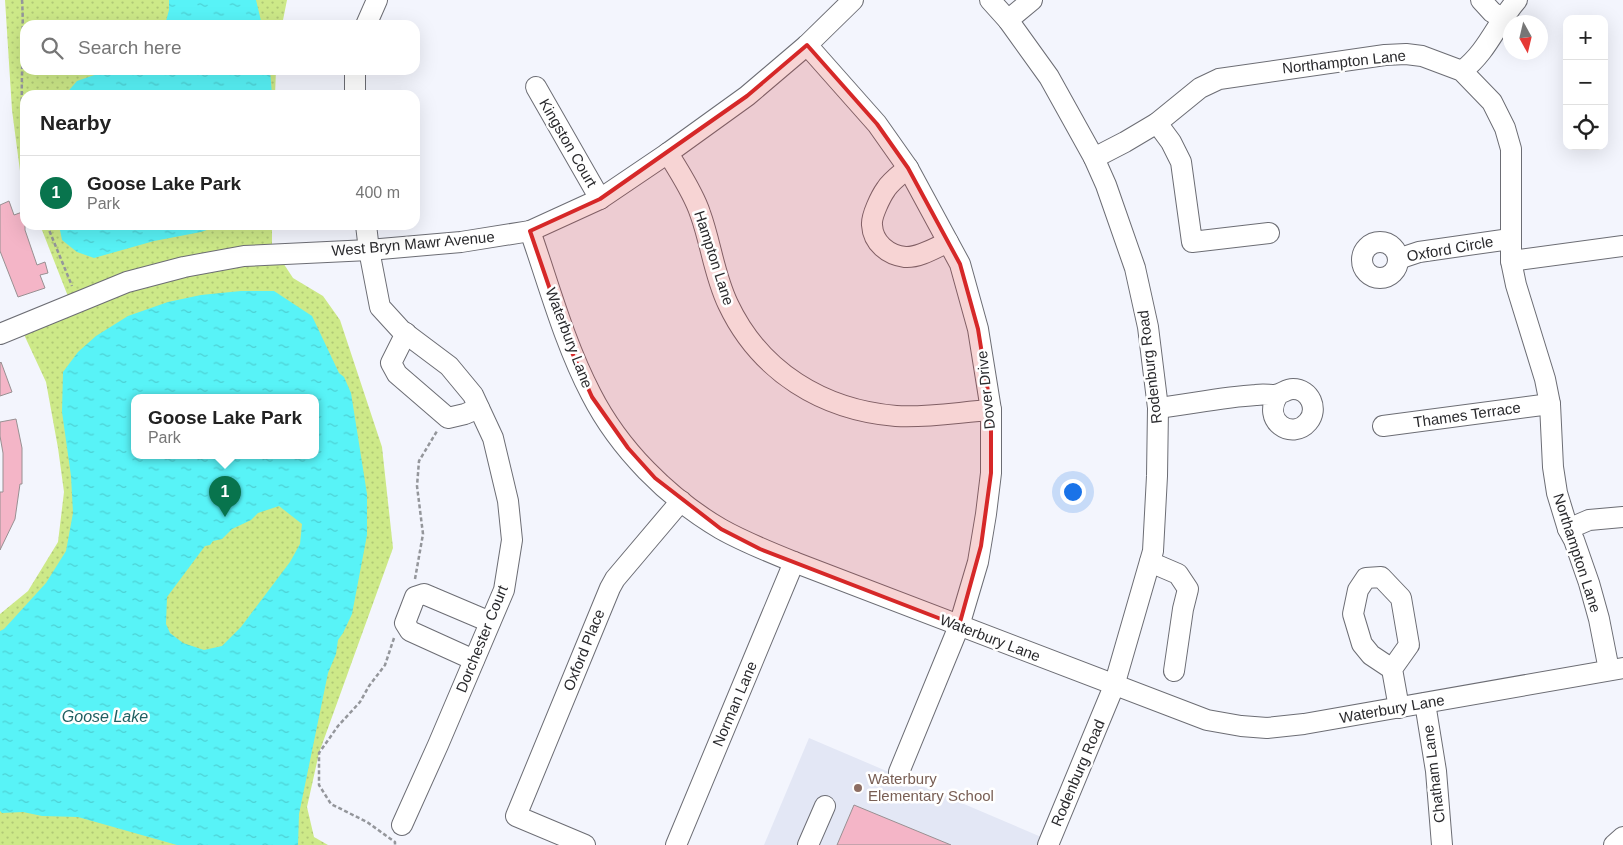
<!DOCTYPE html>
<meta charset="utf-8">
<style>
body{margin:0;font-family:Helvetica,sans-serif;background:#f2f2f2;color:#222}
.controls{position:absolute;right:15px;top:15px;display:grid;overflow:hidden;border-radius:10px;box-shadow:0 5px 20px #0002}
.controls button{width:45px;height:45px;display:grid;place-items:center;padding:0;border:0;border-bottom:1px solid #e0e0e0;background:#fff;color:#222;font:25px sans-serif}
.compass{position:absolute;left:1503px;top:15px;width:45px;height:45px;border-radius:50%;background:#fff;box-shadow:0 5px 20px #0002;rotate:172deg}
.you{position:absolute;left:1072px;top:491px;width:18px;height:18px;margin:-12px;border:4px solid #fff;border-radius:50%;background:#1a73e8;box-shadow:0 0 0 8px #1a73e833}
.badge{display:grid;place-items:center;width:32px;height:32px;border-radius:50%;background:#08744d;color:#fff;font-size:16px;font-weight:700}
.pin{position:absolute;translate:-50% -41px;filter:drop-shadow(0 1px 2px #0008)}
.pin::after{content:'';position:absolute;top:26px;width:18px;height:15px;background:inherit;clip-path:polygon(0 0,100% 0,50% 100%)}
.popup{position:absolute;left:131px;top:394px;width:188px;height:65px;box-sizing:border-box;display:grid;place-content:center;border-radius:10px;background:#fff;filter:drop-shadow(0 1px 4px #0005);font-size:16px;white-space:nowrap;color:#767676}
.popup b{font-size:19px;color:#222}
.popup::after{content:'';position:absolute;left:50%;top:100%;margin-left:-10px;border:10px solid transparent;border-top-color:#fff}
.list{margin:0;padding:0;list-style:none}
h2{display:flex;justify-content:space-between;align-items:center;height:65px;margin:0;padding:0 20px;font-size:21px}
h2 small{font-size:16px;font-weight:400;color:#767676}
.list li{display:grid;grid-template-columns:32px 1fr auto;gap:15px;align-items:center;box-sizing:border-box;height:75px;padding:0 20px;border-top:1px solid #e0e0e0}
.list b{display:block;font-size:19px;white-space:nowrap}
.list p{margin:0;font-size:16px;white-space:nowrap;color:#767676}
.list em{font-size:16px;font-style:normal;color:#767676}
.icon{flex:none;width:28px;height:28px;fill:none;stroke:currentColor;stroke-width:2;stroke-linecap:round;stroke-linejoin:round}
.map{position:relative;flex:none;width:1623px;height:845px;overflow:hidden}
.search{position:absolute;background:#fff;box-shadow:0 5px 20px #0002;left:20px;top:20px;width:400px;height:55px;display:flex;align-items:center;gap:12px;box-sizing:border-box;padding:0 18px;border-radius:15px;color:#767676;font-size:19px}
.panel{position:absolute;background:#fff;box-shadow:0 5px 20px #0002;left:20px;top:90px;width:400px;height:140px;border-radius:15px}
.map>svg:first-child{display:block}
.built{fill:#e3e7f5}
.grass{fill:url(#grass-dots);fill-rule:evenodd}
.water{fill:url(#water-ripples);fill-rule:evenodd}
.building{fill:#f4b5c7;stroke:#989092}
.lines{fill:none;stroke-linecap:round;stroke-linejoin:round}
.minor-casing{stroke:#6c6d74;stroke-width:22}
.path{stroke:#94969b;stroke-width:2.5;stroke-dasharray:4 2.5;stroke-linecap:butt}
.minor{stroke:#fff;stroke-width:20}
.marked{fill:#d62828;fill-opacity:0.2;stroke:#d62828;stroke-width:4;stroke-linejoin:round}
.education-dot{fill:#8d6e63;stroke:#fff;stroke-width:2}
.labels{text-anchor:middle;stroke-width:5;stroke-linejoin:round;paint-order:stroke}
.street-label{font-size:15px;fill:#2a2a2d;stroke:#fff}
.education-label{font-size:15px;fill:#785e54;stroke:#fff;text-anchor:start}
.water-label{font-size:16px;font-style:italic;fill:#1f5f61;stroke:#fff}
</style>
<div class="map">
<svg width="1623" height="845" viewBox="0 0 1623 845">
<defs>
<pattern id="grass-dots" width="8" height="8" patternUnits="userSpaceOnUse" patternTransform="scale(1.25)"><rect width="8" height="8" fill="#cde988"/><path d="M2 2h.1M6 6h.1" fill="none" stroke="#b0c876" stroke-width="1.8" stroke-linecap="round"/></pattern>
<pattern id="water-ripples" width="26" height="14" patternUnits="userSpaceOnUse" patternTransform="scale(1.25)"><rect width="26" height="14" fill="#58f3f7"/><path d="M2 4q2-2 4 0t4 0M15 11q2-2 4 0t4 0" fill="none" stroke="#4dd0d4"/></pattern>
</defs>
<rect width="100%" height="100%" fill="#f3f5fd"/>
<!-- built -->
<polygon class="built" points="809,738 1046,839 1043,845 764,845"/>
<!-- grass -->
<g class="grass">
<polygon points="5,0 287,0 282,25 25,25 25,70 276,70 275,95 25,95 25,184 20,171 12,110"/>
<path d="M40 225H272V246L293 278 323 296 340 320 382 447 393 548 319 753 307 807 314 837 328 845H0V614L28 591 58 542 64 492 58 448 46 382 20 326 71 304ZM135 398H315V456H135Z"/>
</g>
<!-- water -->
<g class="water">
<polygon points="169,0 256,0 262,25 165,25 169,10"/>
<polygon points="109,70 270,70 272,95 65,95 77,81"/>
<polygon points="59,225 221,225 201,232 154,241 94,258 77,252 62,240"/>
<path d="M241 291H274L312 316 339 373 344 377 351 393 367 494V535L352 614 343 633 338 640 336 654 328 673 299 814 298 845H177L78 817 42 816 23 812 2 813 0 811V631L4 629 46 583 66 551 73 513 71 476 62 412 63 372 78 352 96 336 128 316 168 302 201 295ZM315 398V456H135V398ZM279 506 302 524 300 544 290 562 241 627 222 646 204 650 183 643 170 633 166 624 167 597 205 546 210 545 213 541 222 539 232 529 251 520 258 513Z"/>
</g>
<!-- building -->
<g class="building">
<polygon points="9,201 14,215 25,211 25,230 37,265 45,262 48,273 40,275 45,288 18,297 0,251 0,205"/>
<polygon points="1,362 12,392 0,396 0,363"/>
<polygon points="16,419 22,448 22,484 20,484 15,519 0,550 0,492 3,492 3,453 0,436 0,422"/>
<polygon points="854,805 951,845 837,845"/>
</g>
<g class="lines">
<!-- minor casing -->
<g class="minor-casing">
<g id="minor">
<polyline points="990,0 1008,20 1049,77 1094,158 1106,185 1135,268 1148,327 1158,408 1157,476 1153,551 1114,686 1048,845"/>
<polyline points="1481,0 1492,12 1503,19"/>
<polyline points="1008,20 1032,0"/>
<polyline points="366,25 377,0"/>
<polyline points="807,45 877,124 908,168 960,264 978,329 991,410 991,473 986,514 978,562 959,626 899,772"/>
<path d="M1462 71C1488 51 1496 24 1517 0"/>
<polyline points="536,87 600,199"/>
<polyline points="355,95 355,70"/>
<polyline points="1157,123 1171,142 1181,162 1192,242 1269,233"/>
<path d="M668 153C679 172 693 192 700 213 711 243 714 275 728 304 760 372 823 410 896 416 927 418 960 412 991 410"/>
<polyline points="1094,158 1125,142 1157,123 1200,88 1219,79 1385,55 1406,54 1422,56 1462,71 1492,102 1505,128 1511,149 1511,261 1516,285 1545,379 1550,404 1553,467 1557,493 1568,529 1574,540 1589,583 1599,619 1609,670"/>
<path d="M908 168C901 174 891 181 886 189 881 196 871 216 872 225 873 243 888 255 905 257 919 258 935 248 948 242"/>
<polyline points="366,225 369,250 380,307 401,330 449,366 473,395 493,438 508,501 512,540 504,590 438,745 402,825"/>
<path d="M530 231C549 285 564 342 591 394 619 449 668 498 721 529 744 542 769 552 794 562L1207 720 1241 726 1267 728 1304 724 1623 668"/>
<circle cx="1380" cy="260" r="18"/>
<polyline points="1398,259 1419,252 1510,239"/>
<polyline points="1511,261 1623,246"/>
<polyline points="406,333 391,363 397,374 448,418 465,414 479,408"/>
<polyline points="0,334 127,282 184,267 244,256 369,250 461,242 530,231 600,199 668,153 747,96 807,45 853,0"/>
<path d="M1158 408C1191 404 1223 397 1256 395 1263 394 1269 395 1275 395 1282 394 1286 389 1293 389 1310 389 1319 409 1308 422 1292 441 1261 421 1278 395"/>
<polyline points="1383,426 1550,404"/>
<polyline points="1568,529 1589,520 1623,517"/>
<polyline points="1150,562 1178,574 1188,589 1183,609 1174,671"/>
<polyline points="474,660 410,631 405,623 415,597 424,594 490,622"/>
<polyline points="1392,669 1371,655 1362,644 1353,614 1358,590 1366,578 1381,577 1401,598 1409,645 1392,669 1399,708"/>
<polyline points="1425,703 1436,771 1442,845"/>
<polyline points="585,845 516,816 610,588 615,579 681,501"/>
<polyline points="676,845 794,562"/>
<polyline points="808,845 825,806"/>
<polyline points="1614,845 1623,837"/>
</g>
</g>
<!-- path -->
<g class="path">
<path d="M22 0C25 48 18 100 25 146"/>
<polyline points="47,225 72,286"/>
<polyline points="415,579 423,534 417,486 419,461 437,431"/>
<polyline points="394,638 385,665 369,686 360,702 338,726 319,753 319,785 331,804 367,822 395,842 395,845"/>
</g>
<!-- minor -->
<use href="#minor" class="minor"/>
</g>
<!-- marked area -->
<path class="marked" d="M807 45 877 124 908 168 960 264 978 329 991 410V473L981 546 959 626 760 549 721 529 655 478 628 448 592 397 570 348 530 231 600 199 747 96Z"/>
<!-- markers -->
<circle class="education-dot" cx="858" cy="788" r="5"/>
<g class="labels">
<!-- street labels -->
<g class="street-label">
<text transform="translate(1344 62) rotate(-6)" y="5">Northampton Lane</text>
<text transform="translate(568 143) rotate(60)" y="5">Kingston Court</text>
<text transform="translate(413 244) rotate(-5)" y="5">West Bryn Mawr Avenue</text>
<text transform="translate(1450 249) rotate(-10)" y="5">Oxford Circle</text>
<text transform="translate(714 258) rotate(72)" y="5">Hampton Lane</text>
<text transform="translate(569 338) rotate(69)" y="5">Waterbury Lane</text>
<text transform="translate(1150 367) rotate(-97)" y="5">Rodenburg Road</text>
<text transform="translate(986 390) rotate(-96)" y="5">Dover Drive</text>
<text transform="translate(1467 415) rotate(-8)" y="5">Thames Terrace</text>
<text transform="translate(1577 553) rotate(72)" y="5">Northampton Lane</text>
<text transform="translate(990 638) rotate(21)" y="5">Waterbury Lane</text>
<text transform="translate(482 639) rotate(-68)" y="5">Dorchester Court</text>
<text transform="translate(584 650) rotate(-68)" y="5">Oxford Place</text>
<text transform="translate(735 704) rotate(-67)" y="5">Norman Lane</text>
<text transform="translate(1392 709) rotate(-10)" y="5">Waterbury Lane</text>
<text transform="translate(1078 773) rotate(-67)" y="5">Rodenburg Road</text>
<text transform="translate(1434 774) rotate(-97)" y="5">Chatham Lane</text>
</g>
<!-- education labels -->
<g class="education-label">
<text x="868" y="784">Waterbury<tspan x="868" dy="17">Elementary School</tspan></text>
</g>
<!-- water labels -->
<g class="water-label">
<text x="105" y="722">Goose Lake</text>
</g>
</g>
</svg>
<div class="controls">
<button>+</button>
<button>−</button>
<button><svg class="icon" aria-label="locate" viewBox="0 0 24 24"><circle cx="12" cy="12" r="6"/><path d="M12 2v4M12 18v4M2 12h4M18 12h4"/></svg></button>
</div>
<svg class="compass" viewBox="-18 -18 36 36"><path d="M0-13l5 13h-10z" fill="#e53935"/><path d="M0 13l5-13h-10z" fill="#767676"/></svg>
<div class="you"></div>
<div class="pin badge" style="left:225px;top:517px">1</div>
<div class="popup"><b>Goose Lake Park</b>Park</div>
<div class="search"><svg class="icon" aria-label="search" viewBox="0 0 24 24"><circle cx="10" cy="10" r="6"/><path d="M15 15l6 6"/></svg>Search here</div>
<section class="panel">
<h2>Nearby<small></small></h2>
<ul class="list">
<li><span class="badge">1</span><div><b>Goose Lake Park</b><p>Park</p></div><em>400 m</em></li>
</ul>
</section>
</div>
